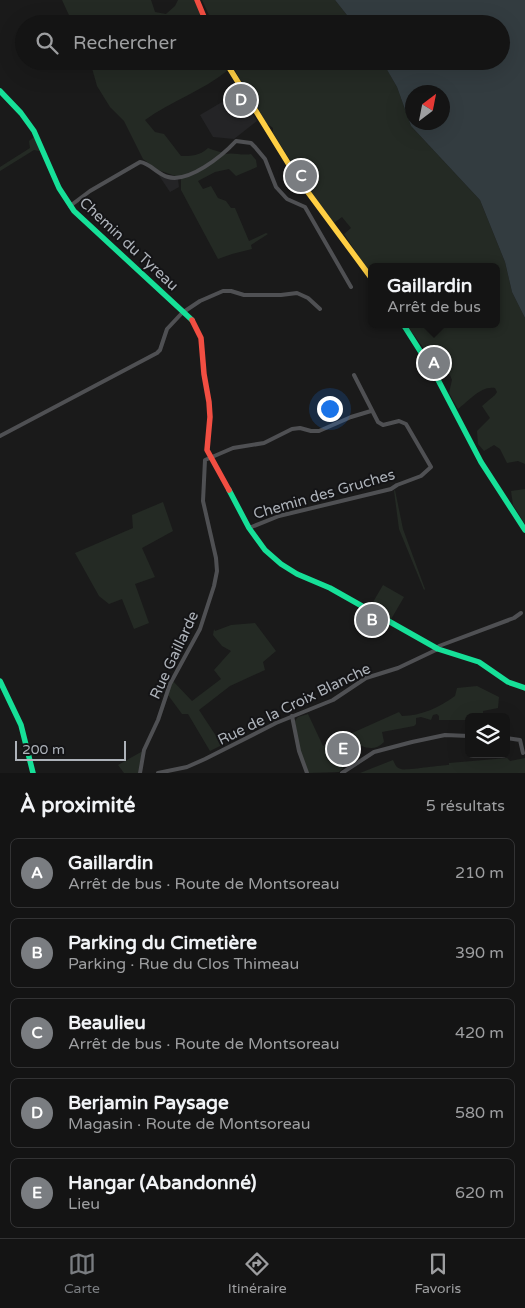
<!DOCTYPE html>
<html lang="fr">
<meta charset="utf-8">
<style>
body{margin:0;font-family:"Varela Round",sans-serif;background:#1d1d1d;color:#f1f3f6}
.controls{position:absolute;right:15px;bottom:15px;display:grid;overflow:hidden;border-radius:8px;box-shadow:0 5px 20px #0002}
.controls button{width:45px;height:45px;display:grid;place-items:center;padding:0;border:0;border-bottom:1px solid #333334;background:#141414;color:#f1f3f6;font:25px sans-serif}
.compass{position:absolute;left:405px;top:85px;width:45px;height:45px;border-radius:50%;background:#141414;box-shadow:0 5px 20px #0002;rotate:32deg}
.scale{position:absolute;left:15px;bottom:12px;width:111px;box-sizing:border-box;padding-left:5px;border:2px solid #adb2b9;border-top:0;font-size:14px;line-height:18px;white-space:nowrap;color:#adb2b9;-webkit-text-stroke:4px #141416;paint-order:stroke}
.you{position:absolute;left:329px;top:408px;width:18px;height:18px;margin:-12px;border:4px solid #fff;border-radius:50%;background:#1a73e8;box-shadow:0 0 0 8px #1a73e833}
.badge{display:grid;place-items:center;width:32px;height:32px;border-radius:50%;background:#7a7d81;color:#fff;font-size:16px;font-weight:700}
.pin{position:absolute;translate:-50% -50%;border:2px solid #fff;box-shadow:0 1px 5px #0006}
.popup{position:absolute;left:368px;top:263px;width:132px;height:65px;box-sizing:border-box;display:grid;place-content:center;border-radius:8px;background:#141414;filter:drop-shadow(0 1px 4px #0005);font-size:16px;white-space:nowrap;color:#9d9ea0}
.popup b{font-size:19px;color:#f1f3f6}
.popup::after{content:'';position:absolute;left:50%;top:100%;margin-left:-10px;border:10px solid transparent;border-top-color:#141414}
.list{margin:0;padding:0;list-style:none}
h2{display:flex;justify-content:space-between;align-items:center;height:65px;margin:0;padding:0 20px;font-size:21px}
h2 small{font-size:16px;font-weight:400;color:#9d9ea0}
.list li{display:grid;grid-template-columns:32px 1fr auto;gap:15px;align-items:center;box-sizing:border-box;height:70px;margin:0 10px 10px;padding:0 10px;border:1px solid #333334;border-radius:8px}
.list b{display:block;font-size:19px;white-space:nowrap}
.list p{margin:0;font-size:16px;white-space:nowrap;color:#9d9ea0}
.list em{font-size:16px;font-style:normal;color:#9d9ea0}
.icon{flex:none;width:28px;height:28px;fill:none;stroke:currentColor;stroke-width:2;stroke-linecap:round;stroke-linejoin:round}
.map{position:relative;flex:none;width:525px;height:773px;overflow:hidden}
.search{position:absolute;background:#141414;box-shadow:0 5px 20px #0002;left:15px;right:15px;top:15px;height:55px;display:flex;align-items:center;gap:12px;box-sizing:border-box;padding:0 18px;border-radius:28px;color:#9d9ea0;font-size:19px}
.sheet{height:465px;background:#141414}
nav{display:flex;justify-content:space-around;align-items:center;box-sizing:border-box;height:70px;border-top:1px solid #333334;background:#141414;font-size:14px;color:#9d9ea0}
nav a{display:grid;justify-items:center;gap:2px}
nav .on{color:#7a7d81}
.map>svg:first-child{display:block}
.built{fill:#242426}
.green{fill:#242a24}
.water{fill:#333c40;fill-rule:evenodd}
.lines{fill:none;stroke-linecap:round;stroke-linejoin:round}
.street{stroke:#4f5053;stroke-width:4}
.fast{stroke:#16e098;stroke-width:5.5}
.slow{stroke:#ffcf43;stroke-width:5.5}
.jam{stroke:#f24e42;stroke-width:5.5}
.labels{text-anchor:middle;stroke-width:4;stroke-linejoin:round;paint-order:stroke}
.street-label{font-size:15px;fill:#adb2b9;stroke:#141416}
</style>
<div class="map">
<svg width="525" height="773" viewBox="0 0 525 773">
<rect width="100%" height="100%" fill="#1a1a1a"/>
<!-- built -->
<g class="built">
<polygon points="239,92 257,121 234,139 213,137 200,115"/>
<polygon points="158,174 169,179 178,179 179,187 170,192"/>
</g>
<!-- green -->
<g class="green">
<polygon points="62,0 151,0 155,12 166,14 175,6 178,0 194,0 205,24 73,24"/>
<polygon points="202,0 335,0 354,24 213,24"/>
<path d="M90 61H222L227 71C202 91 171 101 145 120L155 132 164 134 181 156C192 156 199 156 208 148 214 151 220 151 225 154 234 152 242 156 251 154L256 160 257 167 236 176 229 169 215 172 198 181 203 189 211 186 218 198 226 201 231 208H235L249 241 266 233 268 234 251 245 252 249 232 254 218 259 181 190V178L158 170 143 159 124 121 110 107 97 86Z"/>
<path d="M231 61 383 62 397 87 411 126 480 200 505 262 512 292 525 318V464L518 461 507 463 500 449 494 445 484 451 478 444 477 431 490 418 482 406 495 395 497 392 495 388C482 385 468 401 458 409L449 393 452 380 450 375 433 361 406 324H496V267H372L371 275 344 234 351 228 342 217 334 223 301 178 273 133V128L266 123 254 101 257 98 247 83 242 85Z"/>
<polygon points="34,137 40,149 39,151 34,150 0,171 0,167 30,148 29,141"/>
<polygon points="525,489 525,524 513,505 511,491"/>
<polygon points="395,490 403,529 425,589 424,590 399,529 394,491"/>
<polygon points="163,502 173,531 142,548 155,577 135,584 149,623 134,629 122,599 109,604 99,596 75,553 133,528 132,515"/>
<polygon points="383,585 404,597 390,621 369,609"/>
<polygon points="255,623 276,651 263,662 265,670 230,686 199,710 222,745 210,751 188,714 182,714 168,695 172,680 192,701 221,679 214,670 231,651 222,646 213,635 214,629 215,631 231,625"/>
<path d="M477 686 499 697 498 708 483 711V717H469V720H439V716L437 714 433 715 431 720 421 717 416 718V724L414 726 382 732 384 742C372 755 359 744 346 739L336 745 343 762V768L339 772 309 773C299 760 298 737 295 721L298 717 308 714 323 746 399 712 402 716C421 716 440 707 455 696L457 688Z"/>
<polygon points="141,752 142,752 138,773 124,773 118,765"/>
<path d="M507 758 510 761 525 758V773H360L393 760C395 764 396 768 401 769 404 771 440 765 449 765V763Z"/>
</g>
<!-- water -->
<path class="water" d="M335 0H525V318L512 292 505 262 480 200 411 126 397 87 382 61H501V24H354ZM412 92H442V122H412Z"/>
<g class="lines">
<!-- street -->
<g class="street">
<path d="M70 206 90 191 140 162C150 163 157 174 168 177 189 183 222 156 236 141L251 143 255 147 265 159 276 187 287 199 305 207 351 287"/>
<polyline points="0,436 157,353 160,350 167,329 182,313 200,301 223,291 231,291 244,295 281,295 297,293 308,298 320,309"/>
<polyline points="249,528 279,516 391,489 397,485 421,476 431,467 406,424 399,421 383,425 378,422 354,375"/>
<polyline points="292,716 299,751 307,773"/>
<polyline points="506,738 520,740 523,753"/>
<polyline points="140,773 144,750 158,720 170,684 200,629 214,586 217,571 216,558 203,501 205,460 233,448 264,443 292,429 300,428 311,431 319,431 351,417 371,411"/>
<polyline points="158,773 187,767 205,759 276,723 333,700 366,678 398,668 438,649 439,646 514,618 521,613"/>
<polyline points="342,773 374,752 412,742 445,735 469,736"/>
</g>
<!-- fast -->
<g class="fast">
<polyline points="0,91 21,113 34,131 59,188 74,211 192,320"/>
<polyline points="403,324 436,376 481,462 525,530"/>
<polyline points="229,490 249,528 265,550 281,564 297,574 330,588 438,649 479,662 508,682 525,688"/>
<polyline points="0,681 21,725 33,773"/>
</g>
<!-- slow -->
<polyline class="slow" points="225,61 296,176 372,279"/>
<!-- jam -->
<g class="jam">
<polyline points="197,0 207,24"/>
<polyline points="192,320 201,338 204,374 209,402 210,417 207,450 229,490"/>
</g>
</g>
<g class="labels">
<!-- street labels -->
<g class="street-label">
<text transform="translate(129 244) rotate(43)" y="5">Chemin du Tyreau</text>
<text transform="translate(324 494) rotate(-16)" y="5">Chemin des Gruches</text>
<text transform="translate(174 655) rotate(-65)" y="5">Rue Gaillarde</text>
<text transform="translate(294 704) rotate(-26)" y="5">Rue de la Croix Blanche</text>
</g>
</g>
</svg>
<div class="controls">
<button><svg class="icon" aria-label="layers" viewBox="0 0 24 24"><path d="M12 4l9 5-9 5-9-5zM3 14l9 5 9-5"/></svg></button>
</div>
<svg class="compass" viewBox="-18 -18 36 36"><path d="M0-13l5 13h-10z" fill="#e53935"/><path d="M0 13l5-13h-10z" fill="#9d9ea0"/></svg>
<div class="scale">200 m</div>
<div class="you"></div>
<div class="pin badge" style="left:434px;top:363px">A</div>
<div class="popup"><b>Gaillardin</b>Arrêt de bus</div>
<div class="pin badge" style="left:372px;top:620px">B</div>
<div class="pin badge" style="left:301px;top:176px">C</div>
<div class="pin badge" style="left:241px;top:100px">D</div>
<div class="pin badge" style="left:343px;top:749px">E</div>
<div class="search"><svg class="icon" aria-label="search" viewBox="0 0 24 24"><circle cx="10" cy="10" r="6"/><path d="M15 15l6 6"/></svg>Rechercher</div>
</div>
<section class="sheet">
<h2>À proximité<small>5 résultats</small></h2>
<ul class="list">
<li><span class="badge">A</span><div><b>Gaillardin</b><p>Arrêt de bus · Route de Montsoreau</p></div><em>210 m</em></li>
<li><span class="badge">B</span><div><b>Parking du Cimetière</b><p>Parking · Rue du Clos Thimeau</p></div><em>390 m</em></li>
<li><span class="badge">C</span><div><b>Beaulieu</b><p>Arrêt de bus · Route de Montsoreau</p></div><em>420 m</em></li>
<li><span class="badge">D</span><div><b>Berjamin Paysage</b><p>Magasin · Route de Montsoreau</p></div><em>580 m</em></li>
<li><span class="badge">E</span><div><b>Hangar (Abandonné)</b><p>Lieu</p></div><em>620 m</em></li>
</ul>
</section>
<nav>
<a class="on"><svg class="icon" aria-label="map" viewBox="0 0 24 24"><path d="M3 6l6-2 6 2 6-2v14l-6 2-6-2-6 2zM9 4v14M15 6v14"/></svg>Carte</a>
<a><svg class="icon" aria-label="directions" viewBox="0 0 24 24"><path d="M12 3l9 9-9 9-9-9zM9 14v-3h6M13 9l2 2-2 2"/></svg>Itinéraire</a>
<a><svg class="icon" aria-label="saved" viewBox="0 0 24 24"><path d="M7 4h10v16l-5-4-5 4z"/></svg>Favoris</a>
</nav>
